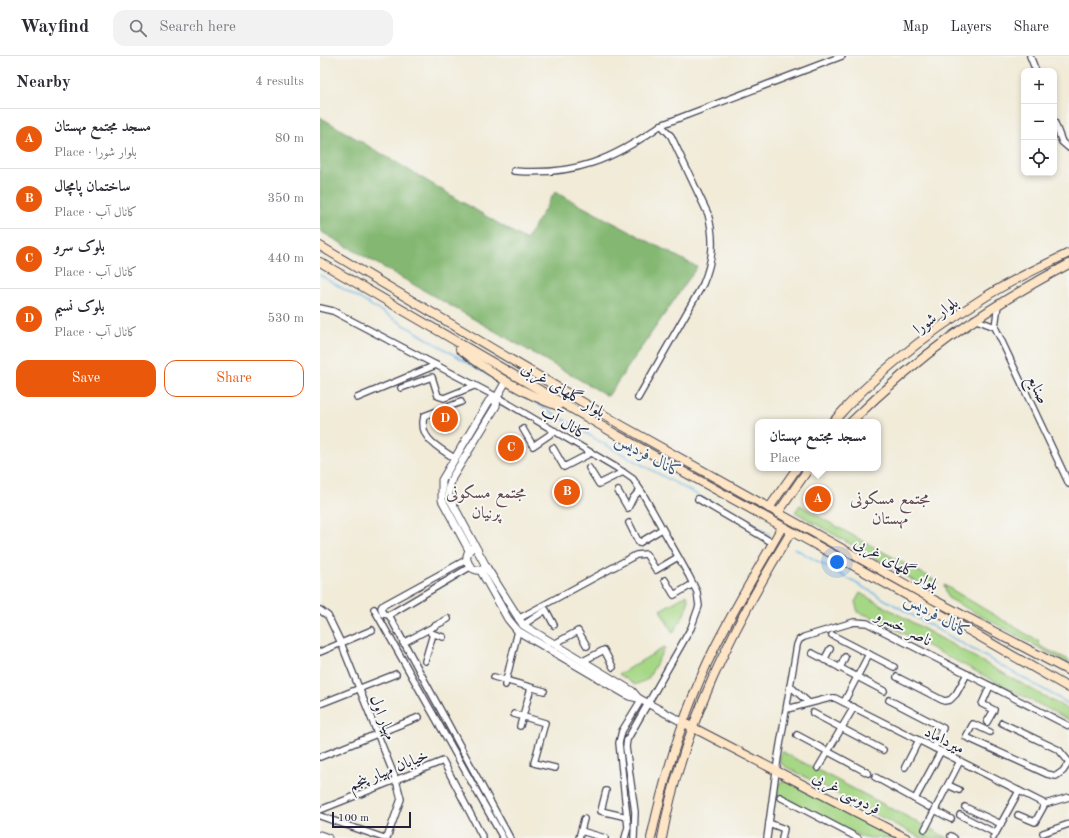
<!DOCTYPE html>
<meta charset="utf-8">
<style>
body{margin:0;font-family:"Old Standard TT",Amiri,serif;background:#f2f2f3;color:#2b2b33}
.controls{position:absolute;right:12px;top:12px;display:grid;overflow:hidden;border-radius:8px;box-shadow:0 2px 6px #0003}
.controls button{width:36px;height:36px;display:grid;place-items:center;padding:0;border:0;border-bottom:1px solid #e1e1e2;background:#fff;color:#2b2b33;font:20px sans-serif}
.scale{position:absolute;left:12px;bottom:10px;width:79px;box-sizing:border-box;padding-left:4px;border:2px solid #22223b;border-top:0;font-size:11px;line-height:14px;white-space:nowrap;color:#22223b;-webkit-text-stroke:3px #f6f6f2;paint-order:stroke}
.you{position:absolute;left:517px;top:506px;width:14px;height:14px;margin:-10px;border:3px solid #fff;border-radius:50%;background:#1a73e8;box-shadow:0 0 0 6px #1a73e833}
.badge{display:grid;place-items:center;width:26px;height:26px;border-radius:50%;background:#ea580c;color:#fff;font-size:13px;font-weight:700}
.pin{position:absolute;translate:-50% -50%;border:2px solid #fff;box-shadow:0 1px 4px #0006}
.popup{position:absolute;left:435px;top:363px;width:126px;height:52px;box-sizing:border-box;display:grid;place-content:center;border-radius:8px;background:#fff;filter:drop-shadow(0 1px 3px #0005);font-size:13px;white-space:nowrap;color:#7c7c81}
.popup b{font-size:15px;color:#2b2b33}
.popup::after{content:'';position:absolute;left:50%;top:100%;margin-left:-8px;border:8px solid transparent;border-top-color:#fff}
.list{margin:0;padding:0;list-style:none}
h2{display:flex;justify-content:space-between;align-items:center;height:52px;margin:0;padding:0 16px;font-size:17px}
h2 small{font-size:13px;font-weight:400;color:#7c7c81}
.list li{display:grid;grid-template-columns:26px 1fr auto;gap:12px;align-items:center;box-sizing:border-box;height:60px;padding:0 16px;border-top:1px solid #e1e1e2}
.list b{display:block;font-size:15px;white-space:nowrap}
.list p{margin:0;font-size:13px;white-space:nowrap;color:#7c7c81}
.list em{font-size:13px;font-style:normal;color:#7c7c81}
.actions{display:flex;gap:8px;padding:12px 16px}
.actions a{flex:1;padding:9px 0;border:1px solid #ea580c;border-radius:12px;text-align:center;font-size:14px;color:#ea580c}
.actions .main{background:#ea580c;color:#fff}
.icon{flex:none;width:22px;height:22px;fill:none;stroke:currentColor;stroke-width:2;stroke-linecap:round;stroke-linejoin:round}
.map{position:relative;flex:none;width:749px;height:782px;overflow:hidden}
header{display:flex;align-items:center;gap:24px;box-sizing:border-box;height:56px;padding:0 20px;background:#fff;border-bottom:1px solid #e1e1e2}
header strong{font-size:19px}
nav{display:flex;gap:22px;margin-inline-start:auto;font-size:14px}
.search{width:280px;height:36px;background:#f2f2f3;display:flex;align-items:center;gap:10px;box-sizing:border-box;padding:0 14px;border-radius:12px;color:#7c7c81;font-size:15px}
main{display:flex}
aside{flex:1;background:#fff}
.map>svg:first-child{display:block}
.green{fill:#a6d785;stroke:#647c60}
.forest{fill:#84b872;stroke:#536d56}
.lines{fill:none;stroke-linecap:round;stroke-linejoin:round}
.stream{stroke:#70b8e8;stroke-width:1.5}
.minor-casing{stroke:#414053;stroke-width:8}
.tertiary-casing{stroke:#414053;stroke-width:9}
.secondary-casing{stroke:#414053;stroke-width:10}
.minor{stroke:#fff;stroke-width:5.5}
.tertiary{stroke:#fff;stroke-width:7}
.secondary{stroke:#fde5c5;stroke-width:8}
.labels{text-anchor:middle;stroke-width:4;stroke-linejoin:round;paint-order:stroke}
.street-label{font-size:16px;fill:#22223b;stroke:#f6f6f2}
.water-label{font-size:17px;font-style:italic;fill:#3d5678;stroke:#f6f6f2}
.neighbourhood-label{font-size:17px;fill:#634950;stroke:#f6f6f2}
</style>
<header>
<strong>Wayfind</strong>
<div class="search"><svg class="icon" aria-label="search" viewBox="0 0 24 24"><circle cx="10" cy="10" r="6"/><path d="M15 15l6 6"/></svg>Search here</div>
<nav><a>Map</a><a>Layers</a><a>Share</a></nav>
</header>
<main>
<aside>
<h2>Nearby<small>4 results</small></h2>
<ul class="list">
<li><span class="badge">A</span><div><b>مسجد مجتمع مهستان</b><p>Place · بلوار شورا</p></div><em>80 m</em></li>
<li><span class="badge">B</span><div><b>ساختمان پامچال</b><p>Place · کانال آب</p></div><em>350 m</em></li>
<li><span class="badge">C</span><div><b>بلوک سرو</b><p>Place · کانال آب</p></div><em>440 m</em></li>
<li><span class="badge">D</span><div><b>بلوک نسیم</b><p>Place · کانال آب</p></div><em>530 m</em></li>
</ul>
<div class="actions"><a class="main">Save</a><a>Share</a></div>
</aside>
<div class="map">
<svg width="749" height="782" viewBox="0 0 749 782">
<rect width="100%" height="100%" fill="#f6f6f2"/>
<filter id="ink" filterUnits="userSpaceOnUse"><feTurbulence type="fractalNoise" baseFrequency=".025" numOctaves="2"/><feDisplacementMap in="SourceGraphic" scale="8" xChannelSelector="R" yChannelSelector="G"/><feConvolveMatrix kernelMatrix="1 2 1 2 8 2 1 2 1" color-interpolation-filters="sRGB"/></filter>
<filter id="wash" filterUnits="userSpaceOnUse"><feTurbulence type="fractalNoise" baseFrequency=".012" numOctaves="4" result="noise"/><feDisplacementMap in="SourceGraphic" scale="16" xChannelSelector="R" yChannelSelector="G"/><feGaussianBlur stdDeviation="0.9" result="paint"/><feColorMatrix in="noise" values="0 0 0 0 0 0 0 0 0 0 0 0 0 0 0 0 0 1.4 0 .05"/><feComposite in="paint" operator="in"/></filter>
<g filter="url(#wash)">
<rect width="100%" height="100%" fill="#f1ebd8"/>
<!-- green -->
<g class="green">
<polygon points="480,449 501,462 618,526 603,530 475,456"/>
<polygon points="624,529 718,585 720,590 749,604 749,608 628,542"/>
<polygon points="540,537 749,654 749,664 554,562 538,556 535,546"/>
<path d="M367 539C372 551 358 567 353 577L340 554Z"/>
<polygon points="345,591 328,623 315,629 299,618"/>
<polygon points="461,695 628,782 601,782 466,711 459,706"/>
<polygon points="466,725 574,782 544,782 456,738 458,728"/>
</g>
<!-- forest -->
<polygon class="forest" points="0,61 206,184 235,136 377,211 288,340 0,175"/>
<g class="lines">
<!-- stream -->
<g class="stream">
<polyline points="0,219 170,320"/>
<polyline points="203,339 284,388 449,478"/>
<polyline points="474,492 749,648"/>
</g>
</g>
</g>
<g filter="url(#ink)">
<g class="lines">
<!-- minor casing -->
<g class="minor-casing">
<g id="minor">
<polyline points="710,0 716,15"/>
<polyline points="734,65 742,86 749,92"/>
<path d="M194 115C254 120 293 104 341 69L522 0"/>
<polyline points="678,249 675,271 749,428"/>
<polyline points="0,252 13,255 177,341 297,412 313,423 323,438 369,520 377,536 379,550 371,572 307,684 306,691 315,756 314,782"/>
<polyline points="654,263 675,271"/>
<polyline points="81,332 112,321 118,340 124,342 154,330"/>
<polyline points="37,342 116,309"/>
<path d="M318 342 383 228C393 204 395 184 388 158L351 80 341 69"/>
<polyline points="203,373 213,390 235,375"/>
<polyline points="233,392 244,411 271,397"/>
<path d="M134 402C118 391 98 382 104 360L141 346"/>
<polyline points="269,412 279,428 303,416"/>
<polyline points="298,435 308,452 313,442 320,434"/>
<polyline points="378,443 453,487"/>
<polyline points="309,467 319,487 342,473"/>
<polyline points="150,511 69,559 190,782"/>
<polyline points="345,524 354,539 373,528"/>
<polyline points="54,553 183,782"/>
<polyline points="0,554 8,560 21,587 76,724 81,743 67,782"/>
<polyline points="69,559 63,558 61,552 62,550 146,504"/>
<polyline points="198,563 316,499 326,498 336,514 358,501"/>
<polyline points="203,569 226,554 234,569"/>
<polyline points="111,577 123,581"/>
<polyline points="512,579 574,611"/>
<polyline points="83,587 128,563"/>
<polyline points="234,588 258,575 267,590"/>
<polyline points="0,596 52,574"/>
<polyline points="492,597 564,635"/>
<polyline points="504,604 510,593"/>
<polyline points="105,605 113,578"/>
<polyline points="263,605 284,594 293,611"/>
<polyline points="520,612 525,601"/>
<polyline points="174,621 224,635"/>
<polyline points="577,621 624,645 630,644 636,638 647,618"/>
<polyline points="185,629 198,575"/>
<polyline points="470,630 489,647"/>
<polyline points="569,644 623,672 614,692"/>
<polyline points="524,646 549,598"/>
<polyline points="0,648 76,618"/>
<polyline points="467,653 510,642 515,642 725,748 749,741"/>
<polyline points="493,657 563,694"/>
<polyline points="194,658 225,667 214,707 235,712"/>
<polyline points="667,666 674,654 662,648 670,630"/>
<polyline points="682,667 739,694 749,706"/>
<polyline points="200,670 211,632"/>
<polyline points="670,676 653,668 646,681 727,718 736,720 743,715 749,706"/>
<polyline points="477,679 548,717"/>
<polyline points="0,701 99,661"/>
<polyline points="585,711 599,684"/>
<polyline points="498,712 534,651"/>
<polyline points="555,721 609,751"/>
<polyline points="628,729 639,734"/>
<polyline points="286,735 281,755 307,761"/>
<polyline points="460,741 538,782"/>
<polyline points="595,743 621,695"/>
<polyline points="645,751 681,768"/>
<polyline points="0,754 123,705 163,782"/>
<polyline points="615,754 631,763"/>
<polyline points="640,759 675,777"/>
<polyline points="698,759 715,766 725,748"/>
<polyline points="0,760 64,782"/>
<polyline points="449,767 464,773 462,782"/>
<polyline points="605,773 640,705"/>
<polyline points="261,775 285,782"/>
<polyline points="723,777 749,768"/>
<polyline points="631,780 634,782"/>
<polyline points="259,782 264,763"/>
<polyline points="305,782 308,771 299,687 302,675 321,644"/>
<polyline points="447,782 458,701 477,589 479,584 484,581 534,566 547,567 749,670"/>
<polyline points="673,782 699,735"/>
</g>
</g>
<!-- tertiary casing -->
<g class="tertiary-casing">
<g id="tertiary">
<polyline points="186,325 177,341 176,350 132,422 129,432 129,441 167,512 203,569 312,635 318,642"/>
<path d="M152 492C140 501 151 519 164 513"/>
<polyline points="149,494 122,444 122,424 169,345 177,341"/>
<polyline points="161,515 188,563 198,575 309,640 318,642 364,667"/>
<polyline points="0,779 8,782"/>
</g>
</g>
<!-- secondary casing -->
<g class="secondary-casing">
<g id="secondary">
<polyline points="0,190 301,369 614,544 749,615"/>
<polyline points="0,206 297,379 610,552 749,632"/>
<path d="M140 293C170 317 202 337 238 350"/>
<path d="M513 366C555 317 611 275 665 241 691 224 721 211 749 197"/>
<path d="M531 366C600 298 664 253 749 208"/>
<polyline points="449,452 477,412"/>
<polyline points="458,457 489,412"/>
<polyline points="368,669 586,782"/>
<path d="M331 782C345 718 365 652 394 593 415 551 439 512 462 471"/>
<path d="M342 782C362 672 413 571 471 476"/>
</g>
</g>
<!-- minor -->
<use href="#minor" class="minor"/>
<!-- tertiary -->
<use href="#tertiary" class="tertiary"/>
<!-- secondary -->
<use href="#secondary" class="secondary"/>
</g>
</g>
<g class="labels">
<!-- street labels -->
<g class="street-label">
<text transform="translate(615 259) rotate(-36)" y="6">بلوار شورا</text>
<text transform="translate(244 333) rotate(30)" y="6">بلوار گلهای غربی</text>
<text transform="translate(719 333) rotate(65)" y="6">صنایع</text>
<text transform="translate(245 366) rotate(30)" y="6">کانال آب</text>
<text transform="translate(577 507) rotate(29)" y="6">بلوار گلهای غربی</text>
<text transform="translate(584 571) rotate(27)" y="6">ناصر خسرو</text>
<text transform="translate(64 661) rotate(69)" y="6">مهیار اول</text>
<text transform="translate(625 683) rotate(27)" y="6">میرداماد</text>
<text transform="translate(68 713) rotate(-22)" y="6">خیابان مهیار پنجم</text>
<text transform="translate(527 736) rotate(28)" y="6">فردوسی غربی</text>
</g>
<!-- water labels -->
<g class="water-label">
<text transform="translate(329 399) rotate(29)" y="6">کانال فردیس</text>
<text transform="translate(618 559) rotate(30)" y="6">کانال فردیس</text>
</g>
<!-- neighbourhood labels -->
<g class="neighbourhood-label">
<text x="166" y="442">مجتمع مسکونی<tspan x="166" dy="20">پرنیان</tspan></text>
<text x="570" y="448">مجتمع مسکونی<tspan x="570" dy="20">مهستان</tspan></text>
</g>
</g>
</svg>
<div class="controls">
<button>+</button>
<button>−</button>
<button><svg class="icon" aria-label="locate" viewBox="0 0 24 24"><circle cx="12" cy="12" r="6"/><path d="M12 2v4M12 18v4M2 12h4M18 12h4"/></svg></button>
</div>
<div class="scale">100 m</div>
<div class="you"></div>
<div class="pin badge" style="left:498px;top:443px">A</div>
<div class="popup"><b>مسجد مجتمع مهستان</b>Place</div>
<div class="pin badge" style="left:247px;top:436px">B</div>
<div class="pin badge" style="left:191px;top:392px">C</div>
<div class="pin badge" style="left:125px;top:363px">D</div>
</div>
</main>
